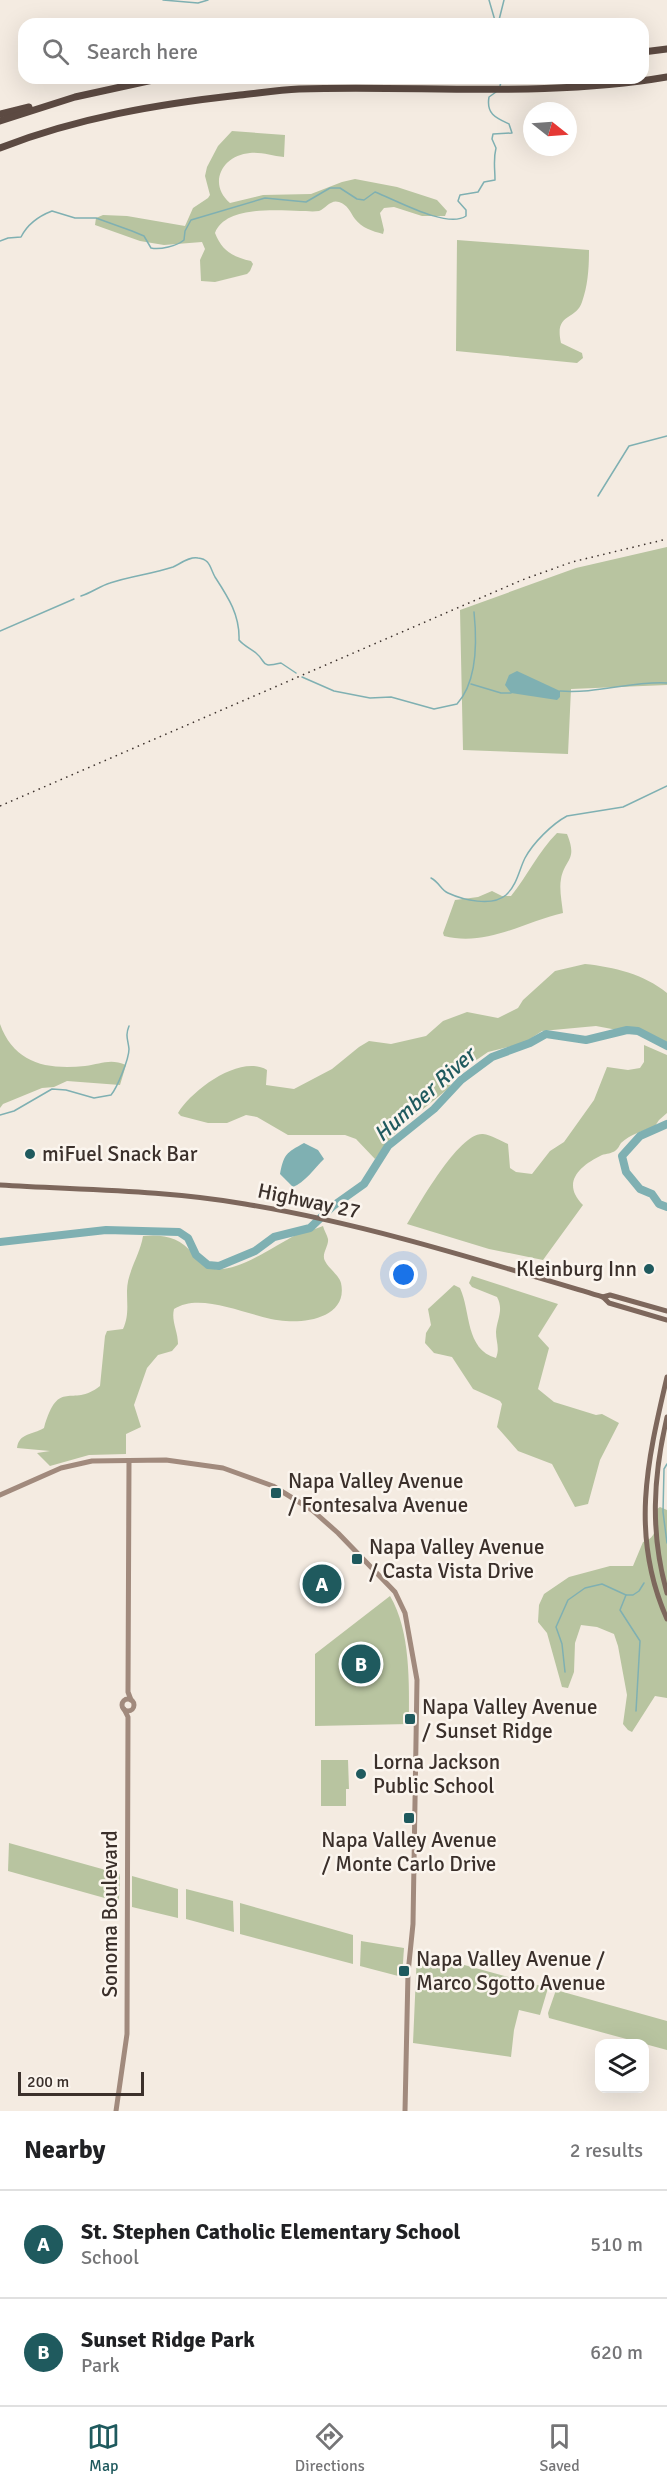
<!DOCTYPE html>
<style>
body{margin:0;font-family:Signika,sans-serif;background:#f6f6f6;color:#202124}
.controls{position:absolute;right:18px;bottom:18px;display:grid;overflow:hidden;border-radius:12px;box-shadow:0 6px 24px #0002}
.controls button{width:54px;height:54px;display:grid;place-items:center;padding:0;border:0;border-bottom:2px solid #e0e0e0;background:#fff;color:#202124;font:30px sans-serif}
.compass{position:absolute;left:523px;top:102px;width:54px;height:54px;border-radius:50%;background:#fff;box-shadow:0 6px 24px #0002;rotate:107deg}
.scale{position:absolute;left:18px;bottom:15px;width:126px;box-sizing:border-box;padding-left:6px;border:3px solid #3b302b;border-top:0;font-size:16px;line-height:21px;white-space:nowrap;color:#3b302b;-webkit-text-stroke:4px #fbf5ee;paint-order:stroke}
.you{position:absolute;left:404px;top:1275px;width:21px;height:21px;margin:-15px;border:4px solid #fff;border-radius:50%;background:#1a73e8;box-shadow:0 0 0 9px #1a73e833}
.badge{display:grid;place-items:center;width:39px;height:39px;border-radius:50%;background:#1f5a5e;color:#fff;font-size:20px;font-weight:700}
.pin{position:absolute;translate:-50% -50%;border:3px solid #fff;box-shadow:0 2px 6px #0006}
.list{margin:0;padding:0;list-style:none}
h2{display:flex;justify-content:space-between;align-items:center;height:78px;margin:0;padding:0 24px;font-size:26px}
h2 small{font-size:20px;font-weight:400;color:#757577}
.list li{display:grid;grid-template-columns:39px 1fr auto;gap:18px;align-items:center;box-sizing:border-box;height:108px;padding:0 24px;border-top:2px solid #e0e0e0}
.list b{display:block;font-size:22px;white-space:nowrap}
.list p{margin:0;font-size:20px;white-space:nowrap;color:#757577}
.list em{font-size:20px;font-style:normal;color:#757577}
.icon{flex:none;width:33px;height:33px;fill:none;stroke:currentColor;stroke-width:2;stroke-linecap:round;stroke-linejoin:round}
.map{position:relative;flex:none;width:667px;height:2111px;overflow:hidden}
.search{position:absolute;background:#fff;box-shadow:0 6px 24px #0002;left:18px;right:18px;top:18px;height:66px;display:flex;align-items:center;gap:15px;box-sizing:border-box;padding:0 21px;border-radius:18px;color:#757577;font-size:22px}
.sheet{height:294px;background:#fff}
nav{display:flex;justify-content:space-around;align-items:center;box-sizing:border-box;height:84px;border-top:2px solid #e0e0e0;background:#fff;font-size:16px;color:#757577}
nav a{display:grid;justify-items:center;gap:3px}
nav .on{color:#1f5a5e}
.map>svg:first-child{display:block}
.green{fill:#b8c4a0}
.water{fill:#7fb0b2}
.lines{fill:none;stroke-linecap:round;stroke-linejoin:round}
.stream{stroke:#7fb0b2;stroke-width:1.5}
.river{stroke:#7fb0b2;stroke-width:8}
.secondary{stroke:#a18a7d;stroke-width:5}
.primary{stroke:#7d675c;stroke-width:5}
.highway{stroke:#5c4a42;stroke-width:7}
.rail{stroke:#3b302b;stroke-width:1.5;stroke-dasharray:1.5 4.5;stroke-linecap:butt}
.poi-dot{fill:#1f5a5e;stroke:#fbf5ee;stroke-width:2}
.labels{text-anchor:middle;stroke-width:5;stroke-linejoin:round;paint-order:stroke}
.poi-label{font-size:21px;fill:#3b302b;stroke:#fbf5ee;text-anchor:start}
.street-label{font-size:21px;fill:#3b302b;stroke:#fbf5ee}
.water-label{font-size:22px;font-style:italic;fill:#1f5a5e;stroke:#fbf5ee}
</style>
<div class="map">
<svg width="667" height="2111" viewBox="0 0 667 2111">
<rect width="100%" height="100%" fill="#f4ebe1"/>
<!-- green -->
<g class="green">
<path d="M232 131 285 135 284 157C272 156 262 152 250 153 223 155 207 183 230 203L263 195 311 194 342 182 355 179 397 187 437 200 447 211 445 216H422L394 207 384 208 380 213 384 230 383 234C372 231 362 228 355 219 350 212 348 205 339 202 331 199 326 208 319 211 313 212 305 211 300 211 276 210 225 206 215 233 222 251 233 257 251 261L253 264 250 271 247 274 215 282 201 281 200 260 205 249 202 242 164 245 140 241 95 225 96 218 103 215 127 216 185 226 193 208 208 198 210 195 205 176 207 167 218 146Z"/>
<path d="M457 240 589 250C589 268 588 285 582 302 576 321 554 312 561 343L582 353 583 358 577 363 456 351Z"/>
<polygon points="667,547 667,685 571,689 568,754 463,750 460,610 576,568"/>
<path d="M557 833 567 834C578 861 565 858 561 879 559 889 562 903 563 913 524 922 486 947 444 936L443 933 455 900 478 897 492 891 502 896H511C528 875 538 852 557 833Z"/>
<path d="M585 964C614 967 644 974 667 993V1045L626 1029H612L596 1026 542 1031 524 1043 488 1052 462 1070 454 1077 449 1088 397 1130 375 1159 356 1139 345 1135H288L257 1117 246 1115 227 1123H208L181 1116 178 1113C192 1090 240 1054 267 1070L266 1085 294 1089 332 1069 359 1047 369 1041 391 1044 426 1036 443 1021 467 1012 498 1018 518 1008 523 1000 555 971Z"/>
<path d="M0 1024C14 1063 46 1070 85 1066 101 1064 110 1058 126 1065L120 1085 67 1081 54 1087 42 1088 3 1104 0 1108Z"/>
<path d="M644 1045 667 1055V1113L659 1120 655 1126C644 1131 630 1134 621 1143 619 1146 618 1149 615 1151 612 1153 606 1154 602 1155 579 1166 561 1183 583 1205L543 1260 489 1249 407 1224C419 1205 459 1132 483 1134 491 1135 501 1141 508 1144L510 1168 516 1172 532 1174 550 1151 564 1142 594 1100 607 1067 628 1070 640 1068 644 1062Z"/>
<path d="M323 1226C324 1230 327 1235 328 1239 329 1246 321 1254 325 1261 329 1269 339 1275 341 1283 348 1315 310 1323 286 1321 255 1320 203 1290 174 1309 171 1321 178 1331 178 1344L172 1351 158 1355 147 1368 134 1405 141 1427 126 1434V1454L89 1455 50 1466 37 1453 50 1451 17 1448C19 1433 32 1435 44 1428 59 1376 71 1409 100 1386L105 1336 107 1331 123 1329C129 1316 127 1305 127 1291 127 1272 140 1255 143 1236 163 1234 180 1237 193 1254 198 1261 202 1266 210 1268 234 1276 275 1245 296 1235 305 1231 314 1230 323 1226Z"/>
<path d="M472 1276 558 1304 538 1336 549 1348 538 1389 554 1402 596 1415 602 1414 619 1423 600 1460 588 1504 575 1507 552 1464 518 1451 497 1427 502 1404 500 1401 473 1389 452 1357 434 1353 425 1343 426 1333 431 1325 428 1309 454 1285 460 1288C471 1312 465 1349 496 1358 500 1348 496 1342 496 1332 497 1319 504 1310 497 1297L472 1287 469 1283Z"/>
<path d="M660 1507 667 1510V1698L655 1696 632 1732 628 1730 623 1724 627 1695 618 1646 614 1634 597 1627 581 1625 575 1643 574 1672 568 1688 562 1687 547 1633 538 1622 539 1605 544 1594 569 1577 610 1566H633L643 1542C658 1538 657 1522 657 1509Z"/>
<path d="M390 1596C411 1631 409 1684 409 1724L315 1726V1654Z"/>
<polygon points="321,1760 348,1760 349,1789 346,1789 346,1806 321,1806"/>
<polygon points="9,1843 120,1874 119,1902 8,1871"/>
<polygon points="132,1876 178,1889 178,1918 132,1907"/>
<polygon points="186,1889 233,1901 234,1932 186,1919"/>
<polygon points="240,1903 353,1935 353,1964 240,1934"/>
<polygon points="361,1941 404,1948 402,1977 360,1966"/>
<polygon points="417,1952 548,1988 540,2015 519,2010 514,2030 511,2057 413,2043"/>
<polygon points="556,1990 667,2021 667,2050 549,2018 548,2013"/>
</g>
<!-- water -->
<g class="water">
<polygon points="517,671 560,691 560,697 557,700 511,693 505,685 509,675"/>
<path d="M304 1143 318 1150 324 1159C315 1168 304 1183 293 1187L280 1174C284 1154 286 1153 304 1143Z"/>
</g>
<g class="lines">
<!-- stream -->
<g class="stream">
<polyline points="163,0 198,3 208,0"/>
<polyline points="489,0 496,24"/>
<polyline points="498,24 504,0"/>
<polyline points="500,86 502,78"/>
<path d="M0 241 8 238 21 237C27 225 39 216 52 211L75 218H96L132 231 144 236 151 248C160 250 177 246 184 240L185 231 191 220 265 198 306 202 330 188H340L357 199 364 200 375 192C396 200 447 229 466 216V210L458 201 460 195 478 192 484 182 495 180C495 168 493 160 496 148L492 139 493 134 512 133 509 124C496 118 486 114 489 97L496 92"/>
<polyline points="598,496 629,446 667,436"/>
<path d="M81 596C91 593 100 586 110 583 131 576 152 574 173 567 180 564 190 556 198 558 210 559 210 568 215 577 228 597 240 615 239 640 244 646 250 648 256 653 268 663 259 668 281 663L296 673"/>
<polyline points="0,631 74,599"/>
<path d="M302 677 334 691 370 698 391 697 434 709 457 704C478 681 477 641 474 612"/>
<polyline points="471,684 501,693 511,693"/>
<path d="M560 691C597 694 631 681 667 683"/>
<path d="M431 878C439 882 441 890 448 893 463 900 492 907 506 895 517 885 519 870 525 858 533 843 552 824 567 816L623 807 667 786"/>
<path d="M0 1115 14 1111 52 1089 66 1090 94 1098 111 1095C117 1088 129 1059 129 1049 128 1039 125 1036 129 1026"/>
<polyline points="667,1464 664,1469 663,1512 667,1543"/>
<polyline points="626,1595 620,1610 640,1641 636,1711"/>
<polyline points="565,1672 562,1644 556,1627 568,1600 585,1588 602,1584 626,1595 633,1595 639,1591 644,1583"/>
</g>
<!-- river -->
<g class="river">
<polyline points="667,1124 640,1136 622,1156 626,1172 640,1189 652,1194 659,1204 667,1207"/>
<polyline points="0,1242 106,1230 179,1232 188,1238 196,1255 208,1265 219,1266 255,1251 274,1237 310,1228 333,1206 364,1184 388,1146 434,1109 461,1080 492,1057 530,1043 546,1034 586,1040 627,1030 638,1031 667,1046"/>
</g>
<!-- secondary -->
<g class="secondary">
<polyline points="129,1461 128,1692 131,1700"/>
<polyline points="0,1495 61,1468 92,1461 166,1460 223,1468 273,1486 312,1510 338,1533 395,1592 405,1613 417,1680 413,1924 408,1973 405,2111"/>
<circle cx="128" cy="1705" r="6"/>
<polyline points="116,2111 127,2034 128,1717 124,1709"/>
</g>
<!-- primary -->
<g class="primary">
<path d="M0 1185C82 1190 165 1190 245 1204 367 1224 485 1262 603 1297L609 1303 667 1320"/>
<polyline points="603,1297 610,1295 667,1311"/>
<path d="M667 1377C647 1462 630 1536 667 1619"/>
<path d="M667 1417C653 1477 650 1533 667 1593"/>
</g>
<!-- highway -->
<g class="highway">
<polyline points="643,52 667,49"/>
<polyline points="0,114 29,107"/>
<polyline points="0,121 75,97 162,78"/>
<path d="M0 148C76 118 158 104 240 95 259 93 279 90 299 89 421 85 545 98 667 77"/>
</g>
<!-- rail -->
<polyline class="rail" points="0,806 522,580 572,562 667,539"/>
</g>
<!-- markers -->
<g class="poi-dot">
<circle cx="30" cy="1154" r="6"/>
<circle cx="649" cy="1269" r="6"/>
<rect x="270" y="1487" width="12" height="12" rx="3"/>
<rect x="351" y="1553" width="12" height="12" rx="3"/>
<rect x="404" y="1713" width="12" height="12" rx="3"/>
<circle cx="361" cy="1774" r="6"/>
<rect x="403" y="1812" width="12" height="12" rx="3"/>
<rect x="398" y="1965" width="12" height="12" rx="3"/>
</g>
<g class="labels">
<!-- poi labels -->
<g class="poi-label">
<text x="42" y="1161">miFuel Snack Bar</text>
<text x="637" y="1276" text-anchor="end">Kleinburg Inn</text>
<text x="288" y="1488">Napa Valley Avenue<tspan x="288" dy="24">/ Fontesalva Avenue</tspan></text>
<text x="369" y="1554">Napa Valley Avenue<tspan x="369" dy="24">/ Casta Vista Drive</tspan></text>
<text x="422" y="1714">Napa Valley Avenue<tspan x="422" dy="24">/ Sunset Ridge</tspan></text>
<text x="373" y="1769">Lorna Jackson<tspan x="373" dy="24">Public School</tspan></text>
<text x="409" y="1847" text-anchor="middle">Napa Valley Avenue<tspan x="409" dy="24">/ Monte Carlo Drive</tspan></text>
<text x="416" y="1966">Napa Valley Avenue /<tspan x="416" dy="24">Marco Sgotto Avenue</tspan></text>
</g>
<!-- street labels -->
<g class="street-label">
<text transform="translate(309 1201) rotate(12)" y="7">Highway 27</text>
<text transform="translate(110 1914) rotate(-90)" y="7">Sonoma Boulevard</text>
</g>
<!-- water labels -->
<g class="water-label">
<text transform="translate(424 1094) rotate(-42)" y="8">Humber River</text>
</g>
</g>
</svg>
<div class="controls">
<button><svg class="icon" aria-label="layers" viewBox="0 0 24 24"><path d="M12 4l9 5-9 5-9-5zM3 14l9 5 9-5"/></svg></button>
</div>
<svg class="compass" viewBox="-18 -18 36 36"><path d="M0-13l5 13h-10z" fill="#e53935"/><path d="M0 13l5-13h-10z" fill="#757577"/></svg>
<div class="scale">200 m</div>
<div class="you"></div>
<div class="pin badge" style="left:322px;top:1584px">A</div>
<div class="pin badge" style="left:361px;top:1664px">B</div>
<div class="search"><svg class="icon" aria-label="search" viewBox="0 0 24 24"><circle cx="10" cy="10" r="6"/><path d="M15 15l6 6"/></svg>Search here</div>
</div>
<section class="sheet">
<h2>Nearby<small>2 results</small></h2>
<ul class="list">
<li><span class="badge">A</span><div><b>St. Stephen Catholic Elementary School</b><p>School</p></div><em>510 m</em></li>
<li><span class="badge">B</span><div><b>Sunset Ridge Park</b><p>Park</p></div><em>620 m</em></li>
</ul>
</section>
<nav>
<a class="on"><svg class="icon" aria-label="map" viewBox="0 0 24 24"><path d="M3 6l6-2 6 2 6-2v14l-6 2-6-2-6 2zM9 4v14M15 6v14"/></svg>Map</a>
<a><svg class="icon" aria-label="directions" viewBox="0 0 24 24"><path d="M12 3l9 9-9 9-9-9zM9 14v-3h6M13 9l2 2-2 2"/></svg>Directions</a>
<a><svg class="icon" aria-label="saved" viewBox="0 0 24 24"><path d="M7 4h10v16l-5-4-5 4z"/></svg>Saved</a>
</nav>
